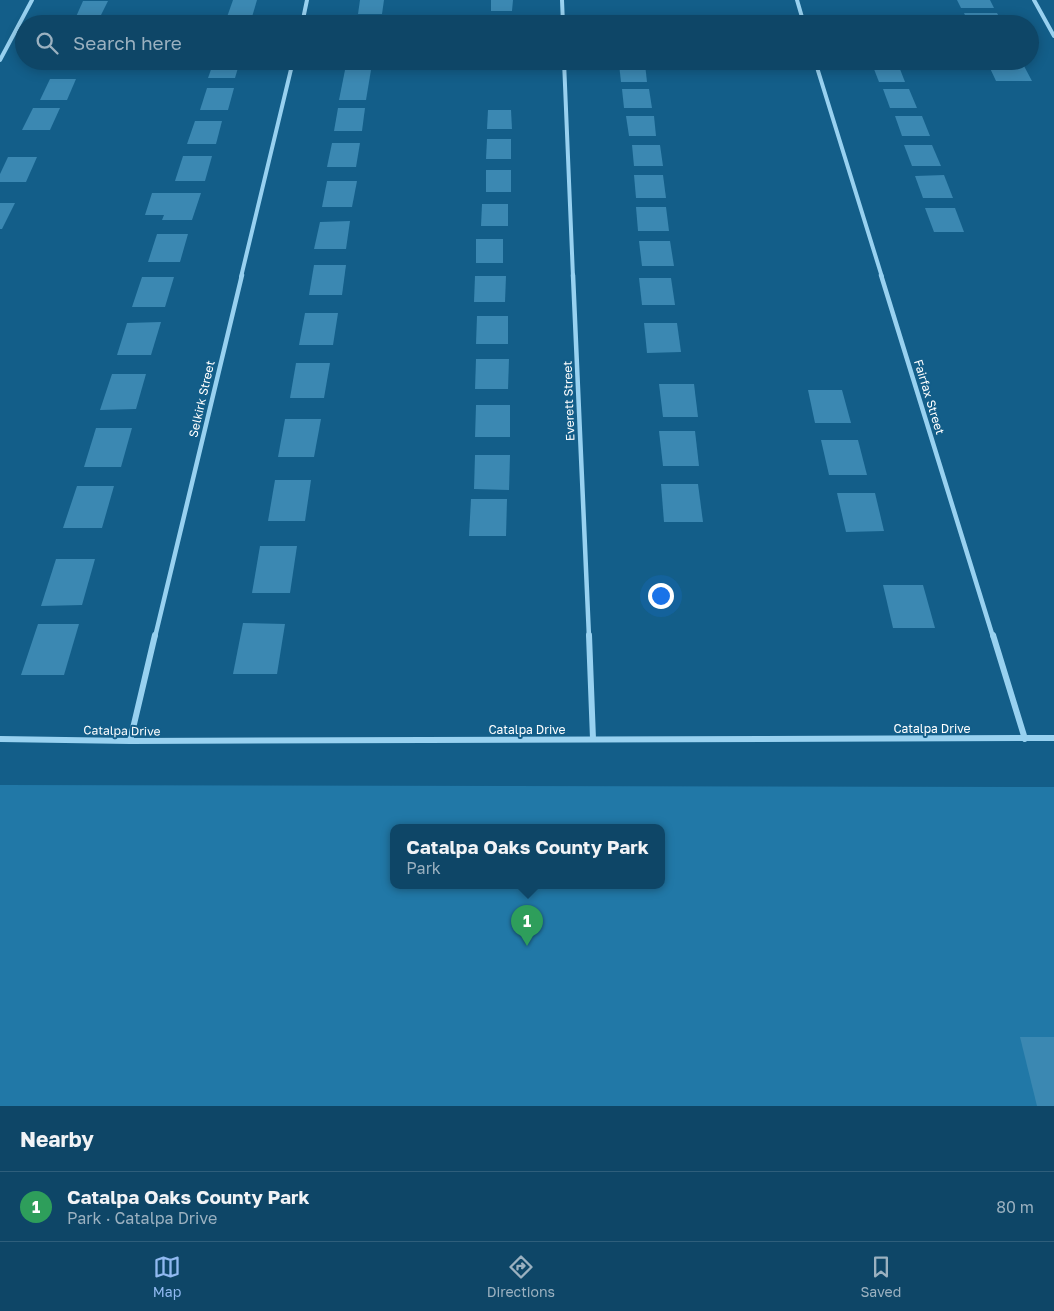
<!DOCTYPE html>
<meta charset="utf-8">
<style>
body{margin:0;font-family:"Golos Text",sans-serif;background:#174d6d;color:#f1f3f6}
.you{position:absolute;left:660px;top:595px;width:18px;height:18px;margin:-12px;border:4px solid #fff;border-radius:50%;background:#1a73e8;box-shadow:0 0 0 8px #1a73e833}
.badge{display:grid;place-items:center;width:32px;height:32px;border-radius:50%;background:#90b9f0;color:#fff;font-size:16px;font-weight:700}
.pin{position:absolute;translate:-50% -41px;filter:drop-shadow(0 1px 2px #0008)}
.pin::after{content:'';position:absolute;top:26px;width:18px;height:15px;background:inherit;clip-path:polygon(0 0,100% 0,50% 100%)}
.popup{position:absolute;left:390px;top:824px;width:275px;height:65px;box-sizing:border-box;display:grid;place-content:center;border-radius:10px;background:#0e4667;filter:drop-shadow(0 1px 4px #0005);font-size:16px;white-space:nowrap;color:#9bb1c0}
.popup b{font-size:19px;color:#f1f3f6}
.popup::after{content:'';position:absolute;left:50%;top:100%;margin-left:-10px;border:10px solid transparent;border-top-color:#0e4667}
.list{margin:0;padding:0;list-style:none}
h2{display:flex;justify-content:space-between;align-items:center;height:65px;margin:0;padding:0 20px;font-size:21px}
h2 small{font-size:16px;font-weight:400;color:#9bb1c0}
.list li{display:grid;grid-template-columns:32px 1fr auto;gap:15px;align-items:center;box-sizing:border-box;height:70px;padding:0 20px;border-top:1px solid #2e5e7b}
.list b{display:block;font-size:19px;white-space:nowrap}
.list p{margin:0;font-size:16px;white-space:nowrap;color:#9bb1c0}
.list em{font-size:16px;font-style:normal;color:#9bb1c0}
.icon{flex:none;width:28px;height:28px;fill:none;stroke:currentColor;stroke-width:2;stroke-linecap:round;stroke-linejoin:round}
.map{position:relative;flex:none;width:1054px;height:1106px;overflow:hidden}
.search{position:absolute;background:#0e4667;box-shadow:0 2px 12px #0003;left:15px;right:15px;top:15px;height:55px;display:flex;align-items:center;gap:12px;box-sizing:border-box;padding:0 18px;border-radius:28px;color:#9bb1c0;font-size:19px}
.sheet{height:135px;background:#0e4667}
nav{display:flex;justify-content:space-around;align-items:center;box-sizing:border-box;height:70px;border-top:1px solid #2e5e7b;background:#0e4667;font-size:14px;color:#9bb1c0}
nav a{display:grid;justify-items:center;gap:2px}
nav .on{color:#90b9f0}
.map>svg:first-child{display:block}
.green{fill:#2178a7;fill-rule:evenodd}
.building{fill:#3b88b2}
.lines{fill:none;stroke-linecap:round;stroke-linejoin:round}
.street-far2{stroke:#98d1f0;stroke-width:4}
.street-far1{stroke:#98d1f0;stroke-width:4.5}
.street{stroke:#98d1f0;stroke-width:6}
.labels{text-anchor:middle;stroke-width:4;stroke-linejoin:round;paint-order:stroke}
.street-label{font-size:12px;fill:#fff;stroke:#135e89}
</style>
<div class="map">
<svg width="1054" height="1106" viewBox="0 0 1054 1106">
<rect width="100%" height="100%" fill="#135e89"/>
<!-- green -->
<path class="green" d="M0 785 1054 787V1106H0ZM393 827H661V885H393Z"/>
<!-- building -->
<g class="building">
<polygon points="233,0 257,0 252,17 227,17"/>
<polygon points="360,0 384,0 382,14 358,14"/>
<polygon points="491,0 513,0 512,11 491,11"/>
<polygon points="957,0 990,0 994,8 961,8"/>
<polygon points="83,1 108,1 99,19 75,19"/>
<polygon points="964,13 997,13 1003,24 969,24"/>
<rect x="491" y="18" width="21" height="6"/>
<polygon points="214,61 240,61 235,78 208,78"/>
<polygon points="619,64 645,64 647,82 621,82"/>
<polygon points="872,64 898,64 905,82 879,82"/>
<polygon points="989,66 1024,66 1032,81 996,81"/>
<polygon points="345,70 371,70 366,100 339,100"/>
<polygon points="50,79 76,79 67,100 40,100"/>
<polygon points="207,88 234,88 228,110 200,110"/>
<polygon points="622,89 649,89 652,108 624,108"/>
<polygon points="883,89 909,89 917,108 890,108"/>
<polygon points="33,108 60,108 50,130 22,130"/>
<polygon points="338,108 365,108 362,131 334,131"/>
<polygon points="488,110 511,110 512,129 487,129"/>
<polygon points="626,116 654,116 656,136 629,136"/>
<polygon points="895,116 922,116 930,136 902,136"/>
<polygon points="195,121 222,121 216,144 187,144"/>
<polygon points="487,139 511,139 511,159 486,159"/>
<polygon points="332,143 360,143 356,167 327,167"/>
<polygon points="632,145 660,145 663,166 634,166"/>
<polygon points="904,145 932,145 941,166 912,166"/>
<polygon points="183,156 212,156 205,181 175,181"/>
<polygon points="8,157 37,157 26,182 0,182 0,174"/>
<rect x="486" y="170" width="25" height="22"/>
<polygon points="634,175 663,175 666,198 636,198"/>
<polygon points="944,175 953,198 923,198 915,176"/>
<polygon points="327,181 357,181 352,207 322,207"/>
<polygon points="152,193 201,193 192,220 162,220 164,215 145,215"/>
<polygon points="0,203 15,203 2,229 0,229"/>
<polygon points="482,204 508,204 508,226 481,226"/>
<polygon points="636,207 666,207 669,231 638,231"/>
<polygon points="925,208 955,208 964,232 934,232"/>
<polygon points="350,221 346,249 314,249 320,222"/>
<polygon points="157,234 188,234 180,262 148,262"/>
<rect x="476" y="239" width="27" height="24"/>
<polygon points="639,241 670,241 674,266 642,266"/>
<polygon points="314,265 346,265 342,295 309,295"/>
<polygon points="475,276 506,276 505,302 474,302"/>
<polygon points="142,277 174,277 165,307 132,307"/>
<polygon points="639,278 671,278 675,305 642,305"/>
<polygon points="305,313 338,313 333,345 299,345"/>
<polygon points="477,316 508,316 508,344 476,344"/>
<polygon points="161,322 151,355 117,355 127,323"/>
<polygon points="644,323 677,323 681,352 647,353"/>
<polygon points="476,359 509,359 508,389 475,389"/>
<polygon points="296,363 330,363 324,398 290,398"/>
<polygon points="112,374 146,374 136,409 100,410"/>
<polygon points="659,384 694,384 698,417 663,417"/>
<polygon points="808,390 842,390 851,423 815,423"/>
<polygon points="476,405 510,405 510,437 475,437"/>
<polygon points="285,419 321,419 314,457 278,457"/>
<polygon points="96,428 132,428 121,467 84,467"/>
<polygon points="659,431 695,431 699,466 663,466"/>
<polygon points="821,440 858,440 867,475 829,475"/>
<polygon points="475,455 510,455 509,490 474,489"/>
<polygon points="275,480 311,480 305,521 268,521"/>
<polygon points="661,484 698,484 703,522 664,522"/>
<polygon points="77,486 114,486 102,528 63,528"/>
<polygon points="837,493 875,493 884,531 846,532"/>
<polygon points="471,499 507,499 506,536 469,536"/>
<polygon points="260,546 297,546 290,593 252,593"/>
<polygon points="56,559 95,559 82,605 41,606"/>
<polygon points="883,585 923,585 935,628 893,628"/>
<polygon points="243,623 285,624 277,674 233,674"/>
<polygon points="38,624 79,624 64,675 21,675"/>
<polygon points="1020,1037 1054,1037 1054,1106 1037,1106"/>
</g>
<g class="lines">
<!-- street-far2 -->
<g class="street-far2">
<polyline points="562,0 563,24"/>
<polyline points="797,0 804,24"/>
<polyline points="1034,0 1054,36"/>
<polyline points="302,24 307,0"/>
<polyline points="0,60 32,0"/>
<polyline points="564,61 573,277"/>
<polyline points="815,61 882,277"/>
<polyline points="241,277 293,61"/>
</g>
<!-- street-far1 -->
<g class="street-far1">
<polyline points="573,275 589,637"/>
<polyline points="881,275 993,637"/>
<polyline points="155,637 242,275"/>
</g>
<!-- street -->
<g class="street">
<polyline points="589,635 593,739"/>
<polyline points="993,635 1025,739"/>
<polyline points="0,739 130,741 1054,738"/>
<polyline points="130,741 155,635"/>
</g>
</g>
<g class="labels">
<!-- street labels -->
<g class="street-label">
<text transform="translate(929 397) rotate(73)" y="4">Fairfax Street</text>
<text transform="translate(202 399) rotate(-77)" y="4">Selkirk Street</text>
<text transform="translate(569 401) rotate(-92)" y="4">Everett Street</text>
<text x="932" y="733">Catalpa Drive</text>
<text x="527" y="734">Catalpa Drive</text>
<text transform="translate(122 731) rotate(1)" y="4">Catalpa Drive</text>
</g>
</g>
</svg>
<div class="you"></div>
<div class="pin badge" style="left:527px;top:946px;background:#2e9e5b">1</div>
<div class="popup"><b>Catalpa Oaks County Park</b>Park</div>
<div class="search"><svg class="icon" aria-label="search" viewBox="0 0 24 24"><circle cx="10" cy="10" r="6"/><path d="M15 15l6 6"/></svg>Search here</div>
</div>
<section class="sheet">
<h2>Nearby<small></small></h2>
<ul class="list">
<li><span class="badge" style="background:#2e9e5b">1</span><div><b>Catalpa Oaks County Park</b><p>Park · Catalpa Drive</p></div><em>80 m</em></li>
</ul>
</section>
<nav>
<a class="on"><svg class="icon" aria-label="map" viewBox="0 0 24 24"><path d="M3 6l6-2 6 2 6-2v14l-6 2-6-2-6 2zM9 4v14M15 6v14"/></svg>Map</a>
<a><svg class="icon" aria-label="directions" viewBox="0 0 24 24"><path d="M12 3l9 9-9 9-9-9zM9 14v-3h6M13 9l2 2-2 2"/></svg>Directions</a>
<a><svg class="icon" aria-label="saved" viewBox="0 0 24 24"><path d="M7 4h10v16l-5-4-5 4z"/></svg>Saved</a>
</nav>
